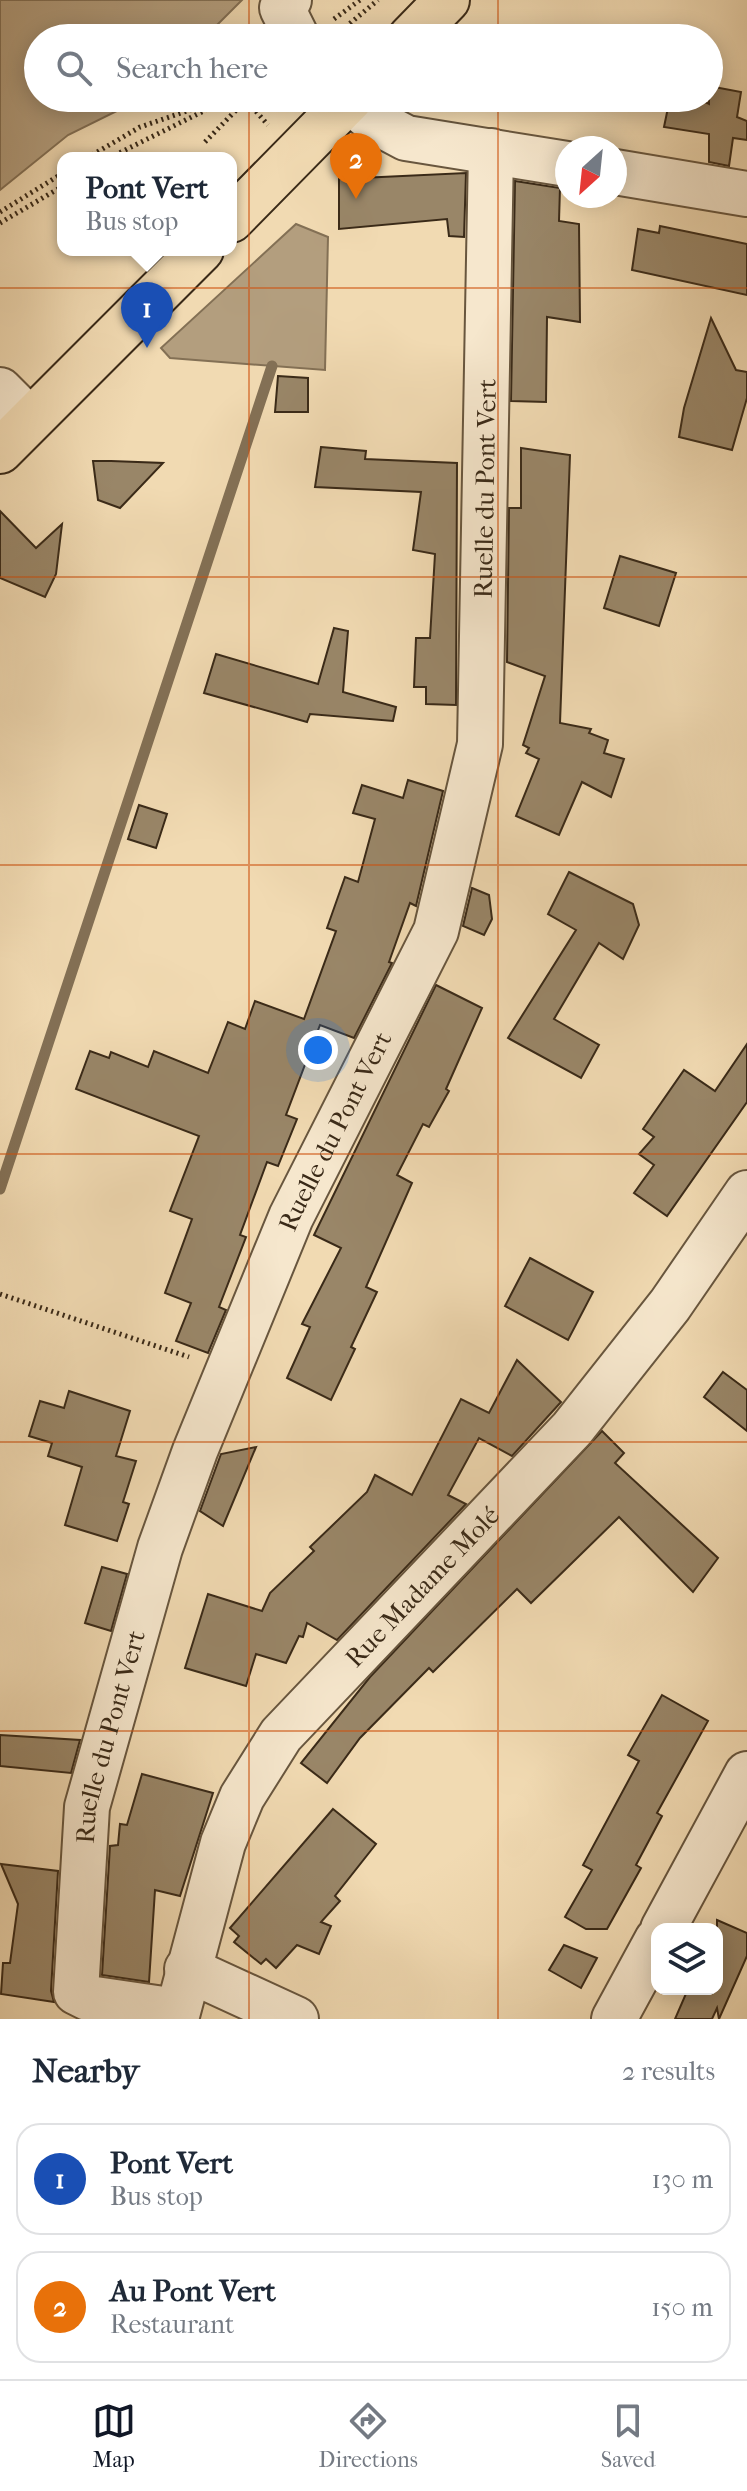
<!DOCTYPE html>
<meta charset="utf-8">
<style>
body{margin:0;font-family:"IM FELL French Canon",serif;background:#f2f2f3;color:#1f2937}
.controls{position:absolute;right:24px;bottom:24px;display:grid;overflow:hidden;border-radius:16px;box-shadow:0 4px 20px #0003}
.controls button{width:72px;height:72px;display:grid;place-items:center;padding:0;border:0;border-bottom:2px solid #e0e1e3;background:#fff;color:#1f2937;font:40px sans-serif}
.compass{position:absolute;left:555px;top:136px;width:72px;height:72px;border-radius:50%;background:#fff;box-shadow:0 4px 20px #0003;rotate:207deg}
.you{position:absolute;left:318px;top:1050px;width:28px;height:28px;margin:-20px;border:6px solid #fff;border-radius:50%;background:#1a73e8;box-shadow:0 0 0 12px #1a73e833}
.badge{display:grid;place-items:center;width:52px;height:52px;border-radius:50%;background:#111827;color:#fff;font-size:26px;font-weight:700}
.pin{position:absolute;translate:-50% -66px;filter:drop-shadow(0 2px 4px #0008)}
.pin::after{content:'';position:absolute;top:42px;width:28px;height:24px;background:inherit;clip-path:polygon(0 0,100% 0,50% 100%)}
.popup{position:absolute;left:57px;top:152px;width:180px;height:104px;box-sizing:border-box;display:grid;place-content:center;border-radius:16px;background:#fff;filter:drop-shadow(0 2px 6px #0005);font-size:26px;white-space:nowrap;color:#747a83}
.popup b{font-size:30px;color:#1f2937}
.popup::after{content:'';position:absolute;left:50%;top:100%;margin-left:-16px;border:16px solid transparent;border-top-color:#fff}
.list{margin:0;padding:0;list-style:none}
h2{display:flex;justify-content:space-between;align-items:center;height:104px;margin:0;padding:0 32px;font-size:34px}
h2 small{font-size:26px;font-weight:400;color:#747a83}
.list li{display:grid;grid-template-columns:52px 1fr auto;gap:24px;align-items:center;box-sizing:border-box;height:112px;margin:0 16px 16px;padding:0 16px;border:2px solid #e0e1e3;border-radius:24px}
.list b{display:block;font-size:30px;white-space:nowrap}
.list p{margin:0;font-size:26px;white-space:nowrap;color:#747a83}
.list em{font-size:26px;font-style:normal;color:#747a83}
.icon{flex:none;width:44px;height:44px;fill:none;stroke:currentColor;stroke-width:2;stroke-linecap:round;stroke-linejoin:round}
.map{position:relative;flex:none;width:747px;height:2019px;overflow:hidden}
.search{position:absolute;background:#fff;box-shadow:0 4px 20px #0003;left:24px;right:24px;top:24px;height:88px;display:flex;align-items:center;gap:20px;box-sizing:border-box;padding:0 28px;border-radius:44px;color:#747a83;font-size:30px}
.sheet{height:360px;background:#fff}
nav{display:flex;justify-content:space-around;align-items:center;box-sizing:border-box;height:112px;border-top:2px solid #e0e1e3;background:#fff;font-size:22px;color:#747a83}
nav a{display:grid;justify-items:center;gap:4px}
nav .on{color:#111827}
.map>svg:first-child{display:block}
.water{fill:#b39e7e;stroke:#837055;stroke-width:2}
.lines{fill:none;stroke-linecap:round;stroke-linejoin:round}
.stream{stroke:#837055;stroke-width:11}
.building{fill:#998668;stroke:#3a2a18;stroke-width:2}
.minor-casing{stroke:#68563e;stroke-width:48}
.major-casing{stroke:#3a2a18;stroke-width:48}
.path{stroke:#3a2a18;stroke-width:5;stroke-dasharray:2 4;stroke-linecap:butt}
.minor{stroke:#f6e7cd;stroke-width:44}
.major{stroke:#f1dab2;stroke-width:44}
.grid{fill:none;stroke:#ce520e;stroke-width:2;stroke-opacity:0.55}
.labels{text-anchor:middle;stroke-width:6;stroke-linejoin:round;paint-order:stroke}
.street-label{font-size:26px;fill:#3a2a18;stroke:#f6e7cd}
</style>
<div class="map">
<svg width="747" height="2019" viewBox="0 0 747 2019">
<rect width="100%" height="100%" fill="#f1dab2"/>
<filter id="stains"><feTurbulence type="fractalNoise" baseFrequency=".0025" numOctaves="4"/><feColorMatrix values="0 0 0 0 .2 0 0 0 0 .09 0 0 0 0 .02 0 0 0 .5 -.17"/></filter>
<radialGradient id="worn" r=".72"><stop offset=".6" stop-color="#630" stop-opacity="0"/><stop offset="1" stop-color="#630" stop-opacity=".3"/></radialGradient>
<!-- water -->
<g class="water">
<polygon points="0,0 242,0 204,38 38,38 38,98 143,98 68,135 0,190"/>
<polygon points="296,224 328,237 325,370 170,358 161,348"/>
</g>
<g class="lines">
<!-- stream -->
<polyline class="stream" points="0,1189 272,366"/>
</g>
<!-- building -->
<g class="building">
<polygon points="709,86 741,92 737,117 747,121 747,140 733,138 729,166 709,162 709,134 664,127 670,98 697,98 709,104"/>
<polygon points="466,173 464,237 449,236 447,219 339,229 339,179"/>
<polygon points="515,181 560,188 559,221 579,224 580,322 547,317 546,402 511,401"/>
<polygon points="660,226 747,244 747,295 632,270 638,229 659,233"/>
<polygon points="711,318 736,370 747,372 747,398 732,450 679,437 684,408"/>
<polygon points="278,376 308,378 308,412 275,412"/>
<polygon points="321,447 366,451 365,459 457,463 456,705 426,704 426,687 414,687 416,638 430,638 435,554 413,550 421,492 315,487"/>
<polygon points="521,448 570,455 560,723 591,729 589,733 608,740 604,753 624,759 611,797 582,782 559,835 516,816 539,759 526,753 529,748 523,745 545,676 507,662 509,508 521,508"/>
<polygon points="93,461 111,461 163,463 120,508 98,500"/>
<polygon points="0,511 36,548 62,524 56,574 45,597 0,578"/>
<polygon points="620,556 676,573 659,626 604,608"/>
<polygon points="334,628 348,631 343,692 396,707 393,721 310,714 307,722 204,693 216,654 318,684"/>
<polygon points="408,780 443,791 416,906 410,903 389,962 392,963 354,1038 320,1025 286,1115 297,1119 278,1166 267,1162 240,1235 246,1237 219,1307 226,1310 208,1353 176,1341 191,1303 165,1293 192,1219 170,1211 199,1136 76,1089 90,1051 109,1058 111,1052 148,1067 154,1051 208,1073 228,1022 245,1029 255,1001 304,1019 336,931 327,928 345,877 358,882 375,819 353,813 362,785 403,798"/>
<polygon points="139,805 167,814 156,848 128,839"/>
<polygon points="569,872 633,904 639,925 623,959 599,943 554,1019 599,1045 581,1078 508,1038 576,930 548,914"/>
<polygon points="472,888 489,895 492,919 484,935 463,926"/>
<polygon points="436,985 482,1008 446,1089 449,1091 429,1127 423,1124 397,1175 412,1183 366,1287 377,1292 351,1347 355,1349 331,1400 287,1378 310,1327 302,1324 341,1248 314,1235"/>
<polygon points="747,1044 747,1102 667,1216 634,1193 654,1165 639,1154 654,1137 643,1129 684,1070 715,1091"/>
<polygon points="530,1258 593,1292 568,1340 505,1306"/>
<polygon points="517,1360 561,1402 512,1456 479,1438 448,1495 466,1504 337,1640 307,1623 303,1637 299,1636 286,1663 256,1654 246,1686 185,1668 208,1594 262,1611 270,1593 314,1551 310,1547 367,1492 375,1475 412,1495 461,1399 489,1413"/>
<polygon points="723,1372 747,1390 747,1431 704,1397"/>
<polygon points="69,1391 130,1411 116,1456 136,1461 123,1502 129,1504 117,1541 65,1525 82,1467 48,1456 52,1443 29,1436 40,1401 64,1408"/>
<polygon points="602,1431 624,1453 615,1463 718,1558 693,1592 619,1517 531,1603 517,1589 433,1672 429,1668 360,1738 327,1783 301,1763 370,1677"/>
<polygon points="256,1447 223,1526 200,1511 221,1454"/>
<polygon points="102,1567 127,1574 111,1631 85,1623"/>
<polygon points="662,1695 708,1721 657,1813 662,1816 636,1865 641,1868 607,1929 586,1929 565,1917 592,1870 583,1865 639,1761 628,1755"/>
<polygon points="0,1735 80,1740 71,1773 0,1766"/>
<polygon points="142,1774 213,1793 180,1896 155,1890 149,1982 102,1975 110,1846 118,1845 120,1824 127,1825"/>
<polygon points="333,1809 376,1844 335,1896 340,1901 321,1922 331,1926 319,1954 297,1945 276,1968 266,1959 261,1964 234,1942 239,1936 230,1928"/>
<polygon points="1,1864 58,1871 51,1991 54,2002 1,1994 3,1963 10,1963 18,1904"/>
<polygon points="717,1920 747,1933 747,1956 719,2019 717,2008 712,2019 675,2019 688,1989 717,1989"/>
<polygon points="564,1945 597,1958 581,1988 549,1970"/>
</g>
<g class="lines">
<!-- minor casing -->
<g class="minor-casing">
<g id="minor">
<polyline points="289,0 282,8 297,38"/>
<polyline points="346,98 374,121 406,138 567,164"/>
<polyline points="615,172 747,194"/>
<polyline points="0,390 30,420"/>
<polyline points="663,1929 747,1774"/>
<polyline points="187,1969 296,2019"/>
<path id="s1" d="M177 2011 88 1998 76 1992 87 1807 160 1548 195 1451 291 1217 436 931 480 744 491 151"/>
<path id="s2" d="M176 2019 223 1843 242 1797 281 1735 572 1429 670 1305 747 1193"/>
<polyline points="614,2019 657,1940"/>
</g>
</g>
<!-- major casing -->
<g class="major-casing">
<g id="major">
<polyline points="410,38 447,0"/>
<polyline points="231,220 351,98"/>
<polyline points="0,451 201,250"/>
</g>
</g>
<!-- path -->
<g class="path">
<polyline points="334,19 360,0"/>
<polyline points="336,35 378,0"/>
<polyline points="244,98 268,125"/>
<polyline points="205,142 246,100"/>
<polyline points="87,158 140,127 225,98"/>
<polyline points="109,158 230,98"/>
<polyline points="0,212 63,173"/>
<polyline points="0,223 63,186"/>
<polyline points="0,1294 189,1357"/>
</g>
<!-- minor -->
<use href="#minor" class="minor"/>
<!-- major -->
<use href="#major" class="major"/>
</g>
<!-- grid -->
<path class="grid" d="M249 0V38M498 0V38M249 98V2019M498 98V2019M0 288H747M0 577H747M0 865H747M0 1154H747M0 1442H747M0 1731H747"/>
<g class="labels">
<!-- street labels -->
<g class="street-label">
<text dy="9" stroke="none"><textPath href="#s1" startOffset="1682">Ruelle du Pont Vert</textPath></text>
<text dy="9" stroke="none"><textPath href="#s1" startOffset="1010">Ruelle du Pont Vert</textPath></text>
<text dy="9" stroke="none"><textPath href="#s2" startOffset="510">Rue Madame Molé</textPath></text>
<text dy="9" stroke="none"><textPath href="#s1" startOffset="362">Ruelle du Pont Vert</textPath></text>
</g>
</g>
<rect width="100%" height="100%" filter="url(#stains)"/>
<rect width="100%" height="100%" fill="url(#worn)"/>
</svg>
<div class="controls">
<button><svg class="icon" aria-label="layers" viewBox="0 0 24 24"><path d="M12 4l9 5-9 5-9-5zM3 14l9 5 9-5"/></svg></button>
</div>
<svg class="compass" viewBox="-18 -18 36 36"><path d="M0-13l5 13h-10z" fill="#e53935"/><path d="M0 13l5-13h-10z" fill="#747a83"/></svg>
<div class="you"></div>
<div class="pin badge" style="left:147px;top:348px;background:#1a4fb4">1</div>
<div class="popup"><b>Pont Vert</b>Bus stop</div>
<div class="pin badge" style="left:356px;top:199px;background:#e8710a">2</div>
<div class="search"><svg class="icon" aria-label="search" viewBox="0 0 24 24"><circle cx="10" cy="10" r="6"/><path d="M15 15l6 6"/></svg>Search here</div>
</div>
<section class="sheet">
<h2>Nearby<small>2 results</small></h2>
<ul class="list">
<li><span class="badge" style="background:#1a4fb4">1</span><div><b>Pont Vert</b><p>Bus stop</p></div><em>130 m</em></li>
<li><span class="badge" style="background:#e8710a">2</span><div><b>Au Pont Vert</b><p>Restaurant</p></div><em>150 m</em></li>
</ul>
</section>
<nav>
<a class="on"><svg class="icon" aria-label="map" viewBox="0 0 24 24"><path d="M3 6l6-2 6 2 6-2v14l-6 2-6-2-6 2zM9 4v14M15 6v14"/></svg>Map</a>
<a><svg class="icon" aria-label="directions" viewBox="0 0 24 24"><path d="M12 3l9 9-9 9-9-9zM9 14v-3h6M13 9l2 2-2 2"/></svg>Directions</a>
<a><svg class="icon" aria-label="saved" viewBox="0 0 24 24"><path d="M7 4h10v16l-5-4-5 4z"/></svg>Saved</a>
</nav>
